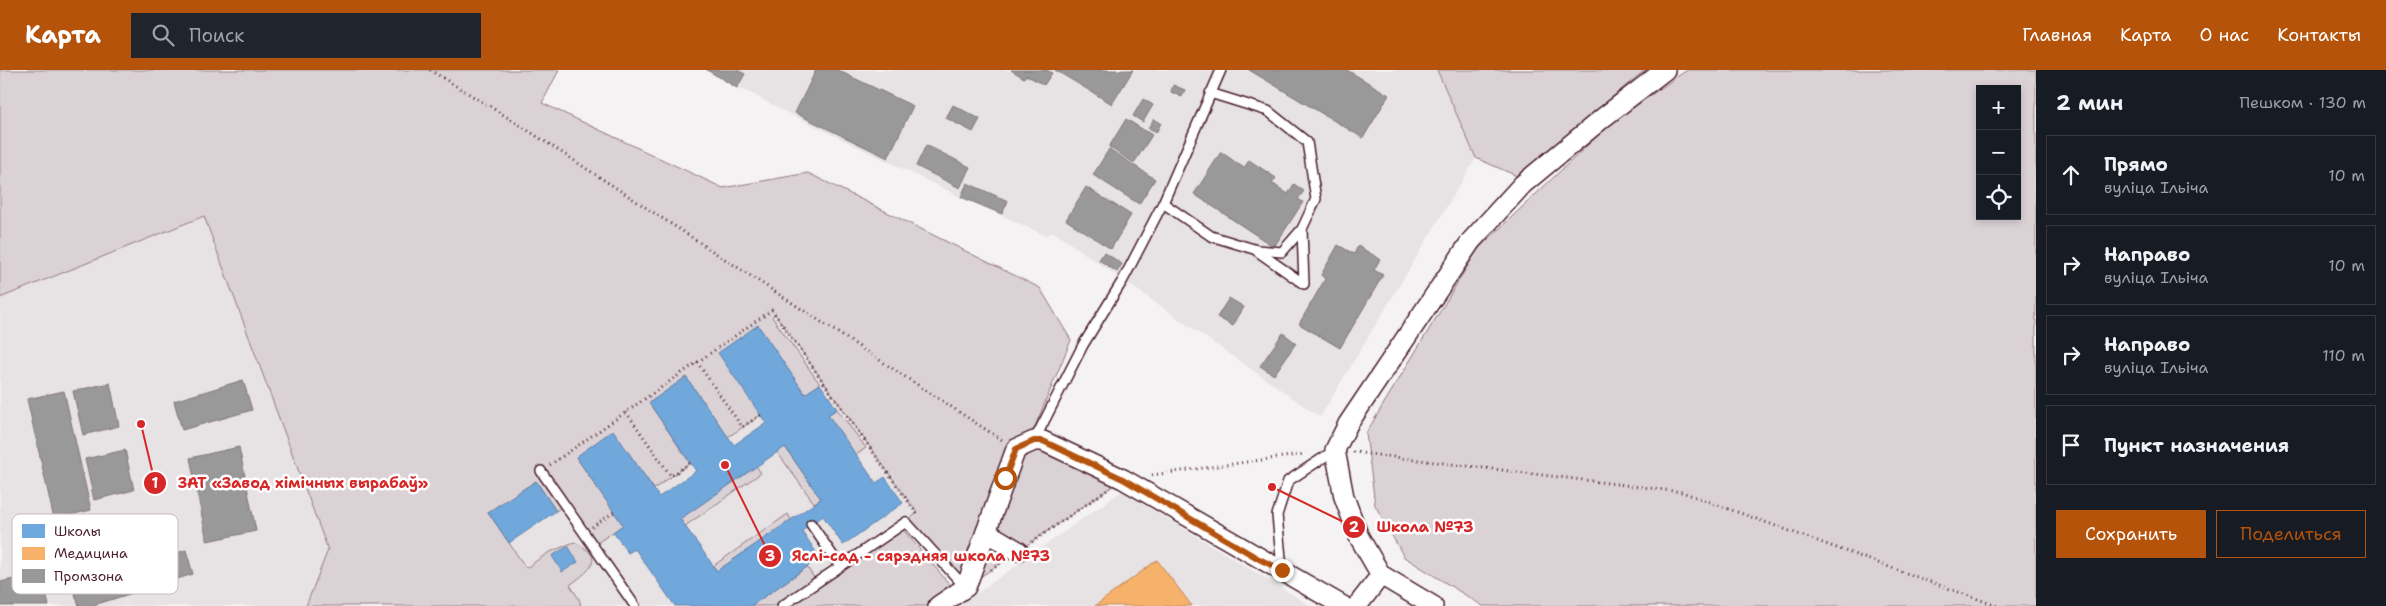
<!DOCTYPE html>
<html lang="ru">
<meta charset="utf-8">
<style>
body{margin:0;font-family:"Shantell Sans",sans-serif;background:#20242c;color:#f1f3f6}
.controls{position:absolute;right:15px;top:15px;display:grid;overflow:hidden;border-radius:0px;box-shadow:0 2px 8px #0003}
.controls button{width:45px;height:45px;display:grid;place-items:center;padding:0;border:0;border-bottom:1px solid #363941;background:#171b24;color:#f1f3f6;font:25px sans-serif}
.stop{position:absolute;width:15px;height:15px;margin:-11px;border:4px solid #b45309;border-radius:50%;background:#fff}
.stop.end{background:#b45309;border-color:#fff;box-shadow:0 1px 5px #0008}
.list{margin:0;padding:0;list-style:none}
h2{display:flex;justify-content:space-between;align-items:center;height:65px;margin:0;padding:0 20px;font-size:21px}
h2 small{font-size:16px;font-weight:400;color:#9ea1a6}
.list li{display:grid;grid-template-columns:32px 1fr auto;gap:15px;align-items:center;box-sizing:border-box;height:80px;margin:0 10px 10px;padding:0 10px;border:1px solid #363941;border-radius:0px}
.list b{display:block;font-size:19px;white-space:nowrap}
.list p{margin:0;font-size:16px;white-space:nowrap;color:#9ea1a6}
.list em{font-size:16px;font-style:normal;color:#9ea1a6}
.actions{display:flex;gap:10px;padding:15px 20px}
.actions a{flex:1;padding:11px 0;border:1px solid #b45309;border-radius:0px;text-align:center;font-size:18px;color:#b45309}
.actions .main{background:#b45309;color:#fff}
.icon{flex:none;width:28px;height:28px;fill:none;stroke:currentColor;stroke-width:2;stroke-linecap:round;stroke-linejoin:round}
.map{position:relative;flex:none;width:2036px;height:536px;overflow:hidden}
header{display:flex;align-items:center;gap:30px;box-sizing:border-box;height:70px;padding:0 25px;background:#b45309;color:#fff}
header strong{font-size:24px}
nav{display:flex;gap:28px;margin-inline-start:auto;font-size:18px}
.search{width:350px;height:45px;background:#20242c;display:flex;align-items:center;gap:12px;box-sizing:border-box;padding:0 18px;border-radius:0px;color:#9ea1a6;font-size:19px}
main{display:flex}
aside{flex:1;background:#171b24}
.map>svg:first-child{display:block}
.built{fill:#e7e2e3}
.green{fill:#dbd2d5;stroke:#927880;fill-rule:evenodd}
.schools{fill:#6fa8dc;stroke:#647fa7;fill-rule:evenodd}
.health{fill:#f6b26b;stroke:#c28658}
.industry{fill:#999;stroke:#817478}
.lines{fill:none;stroke-linecap:round;stroke-linejoin:round}
.lane-casing{stroke:#4a1f2b;stroke-width:12}
.street-casing{stroke:#4a1f2b;stroke-width:22}
.path{stroke:#4a1f2b;stroke-width:3;stroke-dasharray:1 4;stroke-linecap:butt}
.lane{stroke:#fff;stroke-width:9}
.street{stroke:#fff;stroke-width:19}
.route{stroke:#b45309;stroke-width:6}
.key{fill:#fff;stroke:#c9bcbf;stroke-width:1}
.key-label{font-size:14px;fill:#4a1f2b}
.leader{fill:none;stroke:#d62828;stroke-width:2}
.callout-dot{fill:#d62828;stroke:#fff;stroke-width:2}
.mark-label{font-size:15px;text-anchor:middle;font-weight:bold;fill:#fff}
.callout-label{font-size:15px;text-anchor:middle;font-weight:bold;fill:#d62828;stroke:#fff;stroke-width:5;stroke-linejoin:round;paint-order:stroke}
</style>
<header>
<strong>Карта</strong>
<div class="search"><svg class="icon" aria-label="search" viewBox="0 0 24 24"><circle cx="10" cy="10" r="6"/><path d="M15 15l6 6"/></svg>Поиск</div>
<nav><a>Главная</a><a>Карта</a><a>О нас</a><a>Контакты</a></nav>
</header>
<main>
<div class="map">
<svg width="2036" height="536" viewBox="0 0 2036 536">
<rect width="100%" height="100%" fill="#f4f2f2"/>
<filter id="ink" filterUnits="userSpaceOnUse"><feTurbulence type="fractalNoise" baseFrequency=".02" numOctaves="2"/><feDisplacementMap in="SourceGraphic" scale="10" xChannelSelector="R" yChannelSelector="G"/><feConvolveMatrix kernelMatrix="1 2 1 2 8 2 1 2 1" color-interpolation-filters="sRGB"/></filter>
<g filter="url(#ink)">
<!-- built -->
<g class="built">
<polygon points="707,0 1437,0 1476,88 1320,347 1054,162 1045,165 961,127 788,43"/>
<polygon points="204,146 328,480 306,536 0,536 0,228"/>
<polygon points="770,222 938,449 809,536 526,536 459,438"/>
<polygon points="1122,421 1311,536 959,536"/>
</g>
<!-- green -->
<g class="green">
<path d="M0 0H559L542 33 723 118 808 103 1040 218 1071 270 1031 366 960 511 906 452 917 443 775 244 772 247 820 314 805 324 758 256 761 345 728 367 686 307 649 333 690 393 654 419 613 361 576 387 623 455 593 476 564 435 556 441 536 411 488 442 526 498 548 483 574 472C606 487 592 499 570 515L579 529 581 536H306L328 480 204 146 0 228Z"/>
<polygon points="1437,0 1645,0 1517,106 1476,88"/>
<path d="M1687 0H2036V536H1483L1404 487 1375 435 1366 363 1478 179 1611 53ZM1980 19H2017V146H1980Z"/>
<polygon points="837,339 866,378 856,385 828,345"/>
<polygon points="1034,371 1123,409 1026,476 988,455 1016,379"/>
<polygon points="785,377 821,429 814,433 777,382"/>
<polygon points="756,396 761,403 685,456 680,449"/>
<polygon points="788,444 791,450 717,501 713,496"/>
<polygon points="900,456 957,523 938,536 782,536"/>
<polygon points="987,471 1018,481 966,517"/>
<polygon points="807,497 814,508 773,536 751,536"/>
</g>
<!-- schools -->
<g class="schools">
<path d="M758 255 805 324 820 314 837 339 828 345 876 413 885 407 903 433 843 475 823 446 802 461 820 488 751 536H675L635 479 628 483 613 462 623 455 576 387 613 360 659 427 696 401 649 333 686 307 734 375 766 353 718 283ZM785 377 821 429 717 501 680 449Z"/>
<polygon points="536,411 556,441 509,473 488,442"/>
<polygon points="568,476 578,492 562,502 552,486"/>
</g>
<!-- health -->
<polygon class="health" points="1157,490 1192,536 1095,536"/>
<!-- industry -->
<g class="industry">
<polygon points="707,0 737,0 745,4 737,18"/>
<polygon points="816,0 837,0 913,36 888,88 795,43"/>
<polygon points="1011,0 1047,0 1052,3 1044,15 1026,5 1024,8"/>
<polygon points="1055,0 1133,0 1112,34"/>
<polygon points="1249,0 1347,0 1389,25 1363,68"/>
<polygon points="1173,15 1185,20 1182,27 1171,22"/>
<polygon points="1143,29 1153,35 1143,52 1133,46"/>
<polygon points="953,35 980,49 973,62 946,48"/>
<polygon points="1126,49 1152,65 1134,93 1109,77"/>
<polygon points="1154,49 1161,53 1156,63 1148,58"/>
<polygon points="926,75 970,97 960,118 916,96"/>
<polygon points="1109,79 1155,109 1139,134 1093,105"/>
<polygon points="1221,82 1244,98 1249,90 1276,108 1272,113 1288,124 1294,114 1304,121 1298,129 1303,132 1274,177 1194,124"/>
<polygon points="967,113 1008,131 1002,144 961,127"/>
<polygon points="1086,117 1131,145 1111,179 1066,150"/>
<polygon points="1338,175 1354,184 1358,176 1380,189 1374,200 1383,205 1340,278 1299,254 1325,209 1321,205"/>
<polygon points="1104,182 1122,194 1117,202 1099,190"/>
<polygon points="1229,228 1244,237 1233,256 1217,247"/>
<polygon points="1283,263 1296,273 1274,305 1260,296"/>
<polygon points="243,310 252,340 182,360 174,331"/>
<polygon points="110,313 119,356 83,365 73,321"/>
<polygon points="64,321 91,440 54,449 27,329"/>
<polygon points="239,377 256,461 207,471 190,388"/>
<polygon points="125,380 134,420 94,430 85,389"/>
<polygon points="186,480 193,504 91,536 79,536 72,515"/>
<polygon points="42,503 49,536 0,536 0,512"/>
</g>
<g class="lines">
<!-- lane casing -->
<g class="lane-casing">
<g id="lane">
<polyline points="1163,133 1211,166 1257,180 1282,182 1302,159 1316,129 1307,72 1268,41 1210,23"/>
<polyline points="1257,181 1304,214 1302,159"/>
<polyline points="1034,371 1083,275 1123,210 1163,133 1221,0"/>
<polyline points="541,401 635,536"/>
<polyline points="811,454 840,496"/>
<polyline points="1282,499 1277,445 1288,411 1335,380"/>
<polyline points="782,536 906,452 965,517"/>
</g>
</g>
<!-- street casing -->
<g class="street-casing">
<g id="street">
<polyline points="986,462 1018,481"/>
<polyline points="1381,505 1359,467 1344,427 1335,380 1348,354 1471,171 1523,114 1604,47 1665,0"/>
<polyline points="938,536 966,517 1016,379 1034,371 1043,371 1123,409 1343,536"/>
<polyline points="1357,536 1381,505 1433,536"/>
</g>
</g>
<!-- path -->
<g class="path">
<polyline points="430,0 515,52 1002,370"/>
<polyline points="697,292 742,357 761,345"/>
<polyline points="626,342 671,406 690,393"/>
<polyline points="1353,382 1682,422 1997,536"/>
<polyline points="550,395 772,240 917,444 915,445"/>
<polyline points="1152,405 1305,384"/>
<polyline points="592,457 614,442"/>
<polyline points="1032,472 1107,420"/>
<polyline points="991,500 1004,491"/>
</g>
<!-- lane -->
<use href="#lane" class="lane"/>
<!-- street -->
<use href="#street" class="street"/>
</g>
</g>
<g class="lines" filter="url(#ink)">
<!-- route -->
<polyline class="route" points="1005,408 1016,379 1034,371 1043,371 1123,409 1259,489 1282,500"/>
</g>
<!-- legend -->
<rect x="12" y="444" width="166" height="80" rx="8" class="key"/>
<rect x="22" y="454" width="23" height="14" fill="#6fa8dc"/>
<rect x="22" y="477" width="23" height="13" fill="#f6b26b"/>
<rect x="22" y="499" width="23" height="14" fill="#999"/>
<g class="key-label">
<text x="54" y="466">Школы</text>
<text x="54" y="488">Медицина</text>
<text x="54" y="511">Промзона</text>
</g>
<!-- callouts -->
<path class="leader" d="M141 354L155 413M1272 417L1354 457M725 395L770 486"/>
<g class="callout-dot">
<circle cx="141" cy="354" r="5"/>
<circle cx="1272" cy="417" r="5"/>
<circle cx="725" cy="395" r="5"/>
<circle cx="155" cy="413" r="12"/>
<circle cx="1354" cy="457" r="12"/>
<circle cx="770" cy="486" r="12"/>
</g>
<g class="mark-label">
<text x="155" y="418">1</text>
<text x="1354" y="462">2</text>
<text x="770" y="491">3</text>
</g>
<g class="callout-label">
<text x="303" y="418">ЗАТ «Завод хімічных вырабаў»</text>
<text x="1425" y="462">Школа №73</text>
<text x="921" y="491">Яслі-сад - сярэдняя школа №73</text>
</g>
</svg>
<div class="controls">
<button>+</button>
<button>−</button>
<button><svg class="icon" aria-label="locate" viewBox="0 0 24 24"><circle cx="12" cy="12" r="6"/><path d="M12 2v4M12 18v4M2 12h4M18 12h4"/></svg></button>
</div>
<div class="stop" style="left:1005px;top:408px"></div>
<div class="stop end" style="left:1282px;top:500px"></div>
</div>
<aside>
<h2>2 мин<small>Пешком · 130 m</small></h2>
<ul class="list">
<li><svg class="icon" aria-label="ahead" viewBox="0 0 24 24"><path d="M12 20V5M6 11l6-6 6 6"/></svg><div><b>Прямо</b><p>вуліца Ільіча</p></div><em>10 m</em></li>
<li><svg class="icon" aria-label="right" viewBox="0 0 24 24"><path d="M7 20v-9h11M14 6l5 5-5 5"/></svg><div><b>Направо</b><p>вуліца Ільіча</p></div><em>10 m</em></li>
<li><svg class="icon" aria-label="right" viewBox="0 0 24 24"><path d="M7 20v-9h11M14 6l5 5-5 5"/></svg><div><b>Направо</b><p>вуліца Ільіча</p></div><em>110 m</em></li>
<li><svg class="icon" aria-label="arrive" viewBox="0 0 24 24"><path d="M6 21V4h12l-3 4 3 4H6"/></svg><div><b>Пункт назначения</b></div></li>
</ul>
<div class="actions"><a class="main">Сохранить</a><a>Поделиться</a></div>
</aside>
</main>
